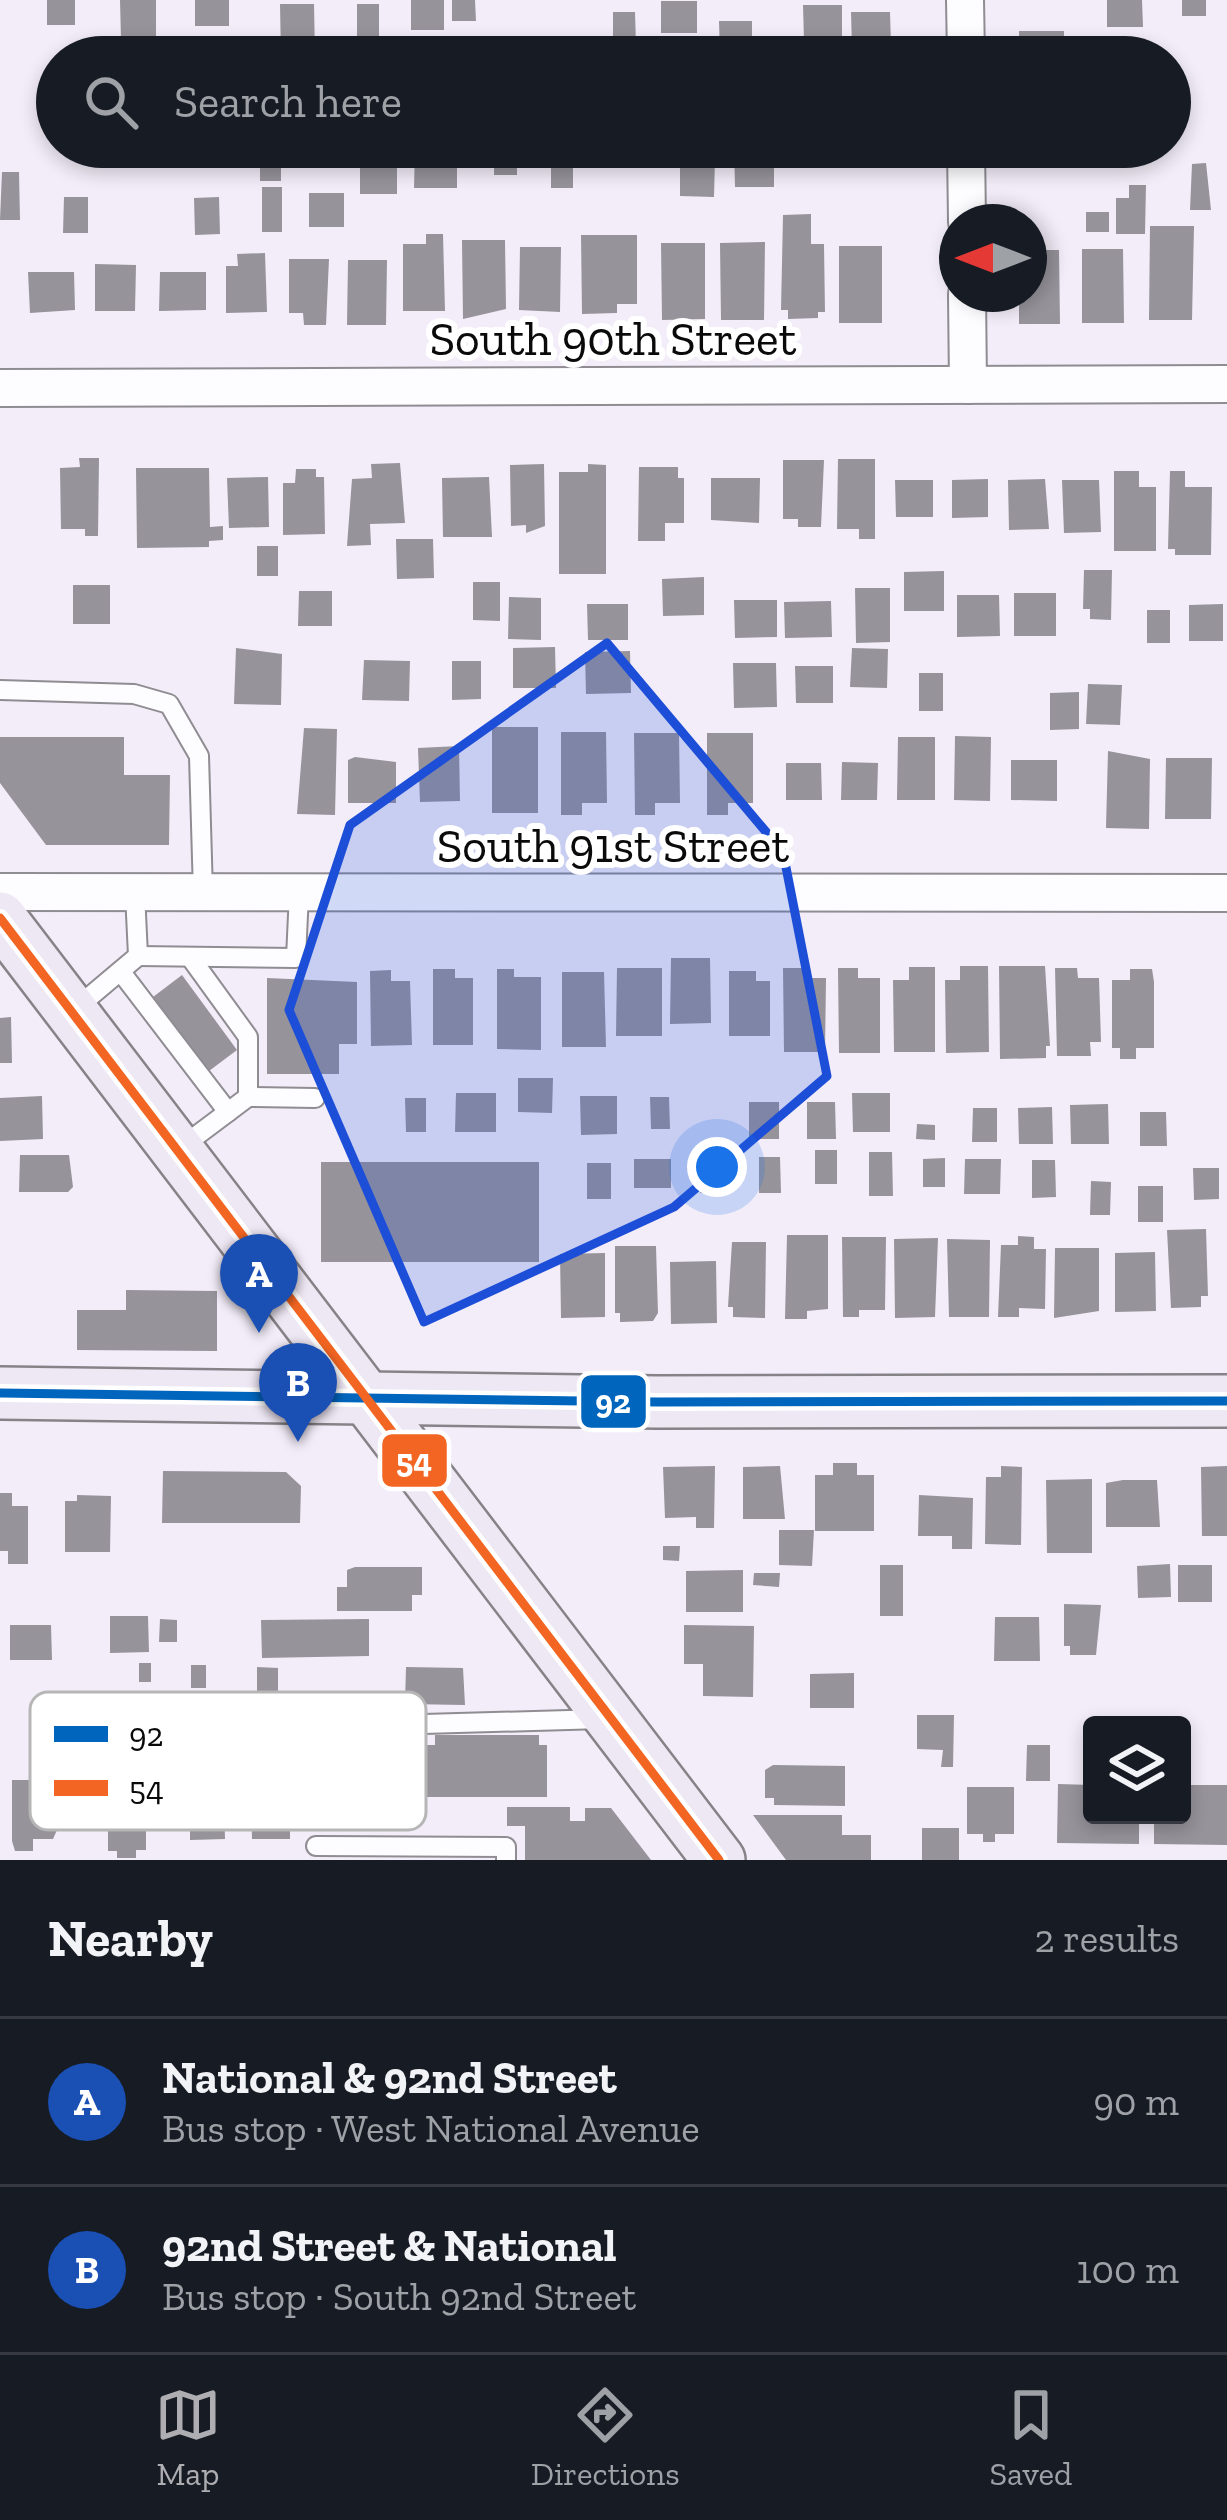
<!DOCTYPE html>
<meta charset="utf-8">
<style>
body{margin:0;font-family:"Zilla Slab",serif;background:#20242c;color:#f1f3f6}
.controls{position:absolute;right:36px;bottom:36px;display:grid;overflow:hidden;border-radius:12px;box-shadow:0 6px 18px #0003}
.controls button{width:108px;height:108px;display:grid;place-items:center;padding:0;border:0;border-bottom:3px solid #363941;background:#171b24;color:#f1f3f6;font:60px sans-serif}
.compass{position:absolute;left:939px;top:204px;width:108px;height:108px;border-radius:50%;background:#171b24;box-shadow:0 6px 18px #0003;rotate:270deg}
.you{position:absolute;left:717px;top:1167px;width:42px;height:42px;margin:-30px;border:9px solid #fff;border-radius:50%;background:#1a73e8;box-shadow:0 0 0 18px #1a73e833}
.badge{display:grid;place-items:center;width:78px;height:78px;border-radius:50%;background:#aeaeb2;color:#fff;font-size:39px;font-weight:700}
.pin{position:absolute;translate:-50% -99px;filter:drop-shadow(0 3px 6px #0008)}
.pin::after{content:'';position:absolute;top:63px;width:42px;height:36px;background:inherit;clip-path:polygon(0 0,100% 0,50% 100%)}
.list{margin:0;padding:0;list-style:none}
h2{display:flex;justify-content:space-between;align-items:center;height:156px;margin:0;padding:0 48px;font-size:51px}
h2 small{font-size:39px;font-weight:400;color:#9ea1a6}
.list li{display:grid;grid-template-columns:78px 1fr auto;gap:36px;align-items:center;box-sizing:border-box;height:168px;padding:0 48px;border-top:3px solid #363941}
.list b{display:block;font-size:45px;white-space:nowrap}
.list p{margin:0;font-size:39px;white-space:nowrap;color:#9ea1a6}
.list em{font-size:39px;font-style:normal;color:#9ea1a6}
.icon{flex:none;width:66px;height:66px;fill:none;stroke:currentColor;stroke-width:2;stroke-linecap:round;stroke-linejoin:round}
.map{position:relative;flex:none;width:1227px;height:1860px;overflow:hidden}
.search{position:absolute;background:#171b24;box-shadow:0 6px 18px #0003;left:36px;right:36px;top:36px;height:132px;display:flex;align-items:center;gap:30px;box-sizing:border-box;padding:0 42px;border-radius:66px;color:#9ea1a6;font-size:45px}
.sheet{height:492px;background:#171b24}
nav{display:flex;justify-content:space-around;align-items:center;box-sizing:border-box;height:168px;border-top:3px solid #363941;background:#171b24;font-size:33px;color:#9ea1a6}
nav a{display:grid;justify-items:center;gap:6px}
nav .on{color:#aeaeb2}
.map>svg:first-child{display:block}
.building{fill:#96939b}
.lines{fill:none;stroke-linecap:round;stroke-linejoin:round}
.lane-casing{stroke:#8f8c92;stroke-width:22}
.street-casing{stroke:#8f8c92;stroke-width:40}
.secondary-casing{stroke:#868388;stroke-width:56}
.lane{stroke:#fdfcfe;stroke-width:18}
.street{stroke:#fdfcfe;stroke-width:36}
.secondary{stroke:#eee7f4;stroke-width:51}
.bus-1-casing{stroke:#fff;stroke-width:18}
.bus-2-casing{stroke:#fff;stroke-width:18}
.bus-1{stroke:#0065bd;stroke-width:9}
.bus-2{stroke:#f26522;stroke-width:9}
.marked{fill:#1d4ed8;fill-opacity:0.2;stroke:#1d4ed8;stroke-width:9;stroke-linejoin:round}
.labels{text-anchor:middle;stroke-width:12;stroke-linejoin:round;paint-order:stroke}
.street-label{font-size:48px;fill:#0a0a0a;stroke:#fff}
.key{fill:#fff;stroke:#b6b6b6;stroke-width:3}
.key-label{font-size:33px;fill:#0a0a0a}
.line-badge{stroke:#fff;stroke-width:4.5}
.badge-label{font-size:33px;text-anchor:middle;font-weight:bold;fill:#fff}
</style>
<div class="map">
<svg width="1227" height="1860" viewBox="0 0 1227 1860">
<rect width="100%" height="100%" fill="#f3edf9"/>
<!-- building -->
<g class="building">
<rect x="47" y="0" width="28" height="25"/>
<polygon points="120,0 156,0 156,38 121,39"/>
<rect x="195" y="0" width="34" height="26"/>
<rect x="411" y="0" width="33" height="30"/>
<polygon points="452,0 475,0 476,21 452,21"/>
<polygon points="1107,0 1142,0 1143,27 1107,27"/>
<rect x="1182" y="0" width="24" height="16"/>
<rect x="661" y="1" width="36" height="32"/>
<polygon points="280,4 314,4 315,57 281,57"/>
<rect x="357" y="4" width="22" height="33"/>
<polygon points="803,5 842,5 842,41 804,41"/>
<polygon points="613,12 635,12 636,46 613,47"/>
<polygon points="851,12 890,12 891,47 852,48"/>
<polygon points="719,21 752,21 752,54 720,54"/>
<rect x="1019" y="31" width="45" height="26"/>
<polygon points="167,41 185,42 184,57 166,57"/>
<polygon points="415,147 457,147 457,188 414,188"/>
<rect x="494" y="147" width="23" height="28"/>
<polygon points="734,147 774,147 774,187 735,187"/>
<polygon points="800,147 835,147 835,158 800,159"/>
<rect x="551" y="152" width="22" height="36"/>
<polygon points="360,155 397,156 397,194 360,194"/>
<polygon points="680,158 715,159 714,197 680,196"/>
<polygon points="1206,163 1211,210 1190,210 1192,164"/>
<rect x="260" y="166" width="21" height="15"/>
<polygon points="2,172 19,172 20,220 0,220"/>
<polygon points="1129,185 1146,185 1145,234 1116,234 1116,198 1129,198"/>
<rect x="262" y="187" width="20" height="45"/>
<rect x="309" y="193" width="35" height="34"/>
<polygon points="64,197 88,197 88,233 63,233"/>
<polygon points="219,197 220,234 195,235 194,198"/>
<rect x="1086" y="212" width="23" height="20"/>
<polygon points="811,214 811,244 824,244 825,312 818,312 818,318 788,319 788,310 781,310 783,215"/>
<polygon points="1150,226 1194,226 1192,320 1149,320"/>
<polygon points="426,234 443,234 445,311 403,311 403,244 426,244"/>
<polygon points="581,235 637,235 637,304 617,304 617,313 582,314"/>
<polygon points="462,240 505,240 506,309 463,319"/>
<polygon points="765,242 764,320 721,320 720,243"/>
<polygon points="661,243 705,243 705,319 662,320"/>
<rect x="839" y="246" width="43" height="77"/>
<polygon points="520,247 561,247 560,312 519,310"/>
<polygon points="1082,249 1123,249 1124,323 1082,323"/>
<polygon points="1030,250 1059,250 1060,324 1019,324 1019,294 1029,294"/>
<polygon points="265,253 267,312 226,313 226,266 238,266 237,254"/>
<polygon points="289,259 329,259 326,325 304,325 303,313 289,313"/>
<polygon points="348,260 387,260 386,325 347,325"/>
<polygon points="95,264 136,265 135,311 95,311"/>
<polygon points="28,272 74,272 75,310 30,313"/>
<polygon points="160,272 206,272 206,310 159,311"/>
<polygon points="79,458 99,458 98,536 85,536 85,529 61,529 60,468 80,467"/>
<polygon points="838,459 875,459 875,539 859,539 859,529 837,529"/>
<polygon points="783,460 824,460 821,527 798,527 798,519 783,519"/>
<polygon points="400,463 405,523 370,524 371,545 347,546 352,479 372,478 371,464"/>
<polygon points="544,464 545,526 526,533 526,525 511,526 510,465"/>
<polygon points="588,464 606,465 606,574 559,574 559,472 588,472"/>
<polygon points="639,467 678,467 678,478 684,478 684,523 665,523 665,541 638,541"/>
<polygon points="136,468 209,468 210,527 223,526 223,540 209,541 209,547 137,548"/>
<polygon points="296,469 316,469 316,477 324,477 325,534 283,535 283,483 295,483"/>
<polygon points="1114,471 1139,471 1139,487 1156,487 1156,551 1114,551"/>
<polygon points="1170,471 1185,471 1185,487 1212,487 1211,555 1175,555 1175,549 1168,549"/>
<polygon points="268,477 269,527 229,528 227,478"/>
<polygon points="489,477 492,537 443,537 442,478"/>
<polygon points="711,478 760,478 759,523 711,520"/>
<polygon points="988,479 988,517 952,518 952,480"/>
<polygon points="1045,479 1049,529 1009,530 1008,480"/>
<polygon points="895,480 933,480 933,517 896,517"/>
<polygon points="1062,480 1099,480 1101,532 1064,533"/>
<polygon points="396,539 433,539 434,578 397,579"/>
<rect x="257" y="546" width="21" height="30"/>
<polygon points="1084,570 1112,570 1111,620 1090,619 1090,609 1083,609"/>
<polygon points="944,571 944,611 904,611 904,572"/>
<polygon points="704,577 704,615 663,616 662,579"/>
<polygon points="473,582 500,582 500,621 473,620"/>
<rect x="73" y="585" width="37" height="39"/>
<polygon points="855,588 890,588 890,642 856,643"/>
<polygon points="299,591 332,591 332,626 298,626"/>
<rect x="1014" y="593" width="42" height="43"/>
<polygon points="957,595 999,595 1000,636 957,637"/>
<polygon points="509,597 541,598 541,640 508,639"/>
<polygon points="734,600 777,600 777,637 735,638"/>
<polygon points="831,601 832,637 785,638 784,602"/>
<polygon points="587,604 628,604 628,640 588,640"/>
<polygon points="1223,604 1223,641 1189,641 1189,605"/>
<rect x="1147" y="610" width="23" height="33"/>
<polygon points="555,647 556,688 513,688 513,648"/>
<polygon points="236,648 282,654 281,705 234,704"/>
<polygon points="852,648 888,649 887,688 850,687"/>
<polygon points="630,651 631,693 586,694 585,652"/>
<polygon points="364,660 410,661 409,701 362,700"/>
<polygon points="452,661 481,661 481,699 452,700"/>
<polygon points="733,663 776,663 777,707 734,708"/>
<polygon points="795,666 833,666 833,703 796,703"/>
<rect x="919" y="673" width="24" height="38"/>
<polygon points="1088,684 1122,685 1120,725 1086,724"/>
<polygon points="1079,692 1079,729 1050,730 1050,693"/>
<rect x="492" y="727" width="46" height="86"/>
<polygon points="304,728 337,729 335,815 297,814"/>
<polygon points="561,732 606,732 607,803 582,803 582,815 561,815"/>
<polygon points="634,733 679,733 680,803 655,803 655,815 635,815"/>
<polygon points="707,733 753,733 753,803 728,803 728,815 707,815"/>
<polygon points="955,736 991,737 990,801 954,800"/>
<polygon points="0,737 124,737 124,775 170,775 169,845 46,845 0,783"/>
<polygon points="898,737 935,737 935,800 897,800"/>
<polygon points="459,746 460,801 420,802 418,748"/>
<polygon points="1108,751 1150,759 1149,829 1106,828"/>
<polygon points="355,757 396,762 396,803 348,803 348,760"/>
<polygon points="1166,758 1212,758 1211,819 1165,819"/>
<polygon points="1011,760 1057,760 1057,801 1011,800"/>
<polygon points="842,762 878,763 877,800 841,800"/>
<polygon points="786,763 821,763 822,800 786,800"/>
<polygon points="671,958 710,958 711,1023 670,1024"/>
<polygon points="960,966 988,966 989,1052 946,1053 945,980 960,980"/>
<polygon points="999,966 1045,966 1050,1046 1046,1046 1046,1058 1000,1059"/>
<polygon points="909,967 935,967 935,1052 894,1052 893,980 909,980"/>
<polygon points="617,968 662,968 662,1036 616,1036"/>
<polygon points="783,968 807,968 807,978 826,978 825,1052 784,1052"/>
<polygon points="838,968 858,968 858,978 880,978 880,1053 839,1053"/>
<polygon points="1055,968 1077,968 1078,978 1099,978 1101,1042 1090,1042 1091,1056 1057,1056"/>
<polygon points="433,969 455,969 455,978 473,978 473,1045 433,1045"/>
<polygon points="497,969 514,969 514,977 541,977 541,1050 497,1049"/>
<polygon points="1130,969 1152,969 1154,982 1154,1048 1136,1048 1136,1059 1120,1059 1120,1048 1112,1048 1112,980 1130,980"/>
<polygon points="391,970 391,981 410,981 412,1045 371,1046 370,971"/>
<polygon points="729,971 756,971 756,981 770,981 770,1036 729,1036"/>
<polygon points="562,972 604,972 606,1047 562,1047"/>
<polygon points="182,975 237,1050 209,1071 153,997"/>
<polygon points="267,978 357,982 357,1044 339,1044 339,1074 267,1074"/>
<polygon points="11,1017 12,1063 0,1063 0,1018"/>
<polygon points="518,1078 553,1078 552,1113 518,1112"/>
<polygon points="456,1093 496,1093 496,1132 455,1132"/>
<polygon points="852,1093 890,1093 890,1132 853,1132"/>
<polygon points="42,1096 43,1139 0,1141 0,1098"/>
<polygon points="580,1096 617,1096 617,1134 581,1135"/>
<polygon points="650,1097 669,1097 670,1129 651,1129"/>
<polygon points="405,1098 426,1098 426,1132 406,1132"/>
<rect x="749" y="1102" width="30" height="37"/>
<polygon points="807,1102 835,1102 836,1139 807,1139"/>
<polygon points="1108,1104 1109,1144 1071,1144 1070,1105"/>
<polygon points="1052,1107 1053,1144 1019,1144 1018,1108"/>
<polygon points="973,1108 997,1108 997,1142 972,1142"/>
<polygon points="1140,1112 1166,1112 1167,1146 1140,1146"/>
<polygon points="917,1124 935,1125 935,1140 916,1139"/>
<rect x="815" y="1150" width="22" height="34"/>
<polygon points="869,1152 892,1152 893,1196 869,1196"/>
<polygon points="20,1155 69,1155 73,1187 68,1192 19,1192"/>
<polygon points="759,1157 780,1157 781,1193 759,1193"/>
<polygon points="700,1158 725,1158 726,1193 700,1193"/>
<polygon points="945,1158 945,1187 923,1187 923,1159"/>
<rect x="634" y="1159" width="37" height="29"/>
<polygon points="965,1159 1001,1159 1000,1194 964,1194"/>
<polygon points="1032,1160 1055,1160 1056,1197 1032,1198"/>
<rect x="321" y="1162" width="218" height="100"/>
<rect x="587" y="1163" width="24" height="36"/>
<polygon points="1193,1168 1219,1168 1219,1199 1194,1200"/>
<polygon points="1091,1181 1111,1182 1110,1215 1090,1215"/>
<rect x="1138" y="1186" width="25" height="36"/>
<polygon points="1206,1229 1208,1296 1201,1296 1201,1307 1171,1308 1167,1230"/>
<polygon points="787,1235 828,1235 828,1309 807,1311 807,1319 785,1319"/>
<polygon points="1018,1236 1034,1237 1034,1249 1046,1249 1045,1309 1019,1308 1019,1317 998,1317 1001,1245 1018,1245"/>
<polygon points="842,1237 886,1237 885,1310 859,1310 859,1317 843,1317"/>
<polygon points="938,1238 935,1317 895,1318 894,1239"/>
<polygon points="947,1239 990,1240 989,1317 949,1317"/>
<polygon points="732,1242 766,1242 765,1318 733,1317 733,1307 728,1307"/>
<polygon points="615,1246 656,1246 658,1313 653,1321 620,1322 620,1313 615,1313"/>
<polygon points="1055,1248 1099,1248 1099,1311 1054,1318"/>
<polygon points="1155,1252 1156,1311 1115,1312 1115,1253"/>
<polygon points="605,1253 605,1317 561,1318 560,1254"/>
<polygon points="716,1261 717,1323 671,1324 670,1262"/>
<polygon points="126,1290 217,1291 217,1351 77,1350 77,1310 126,1310"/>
<polygon points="833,1463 857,1463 857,1475 874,1475 874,1531 815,1531 815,1475 833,1475"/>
<polygon points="715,1466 714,1528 696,1528 696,1517 665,1518 663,1467"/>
<polygon points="780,1466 785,1519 743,1519 743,1467"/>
<polygon points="1001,1466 1022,1467 1021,1545 985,1544 986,1477 1001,1477"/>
<polygon points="1227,1466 1227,1536 1202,1536 1201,1467"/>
<polygon points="163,1471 286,1472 301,1486 300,1523 162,1523"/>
<polygon points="1092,1479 1092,1553 1047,1553 1046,1480"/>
<polygon points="1123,1480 1157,1480 1160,1527 1106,1527 1106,1483"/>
<polygon points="0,1493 12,1493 12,1506 28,1506 28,1564 8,1564 8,1551 0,1551"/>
<polygon points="77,1495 111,1496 110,1552 65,1552 65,1501 77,1501"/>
<polygon points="919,1495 973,1498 972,1549 952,1549 952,1536 918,1536"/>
<polygon points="779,1530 814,1530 812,1566 779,1565"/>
<polygon points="663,1546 680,1546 679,1561 663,1560"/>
<polygon points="1170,1564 1171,1597 1138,1598 1137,1566"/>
<rect x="880" y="1565" width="23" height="51"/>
<rect x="1178" y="1565" width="34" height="37"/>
<polygon points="355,1567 422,1567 422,1595 412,1595 412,1611 337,1611 337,1587 347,1587 347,1570"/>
<polygon points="743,1570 743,1612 686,1612 686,1571"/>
<polygon points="754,1573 780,1573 779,1587 753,1585"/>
<polygon points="1064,1604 1101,1605 1096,1655 1070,1655 1070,1646 1064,1646"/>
<polygon points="110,1616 148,1616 149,1652 110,1653"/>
<polygon points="995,1617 1039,1617 1040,1661 994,1661"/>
<polygon points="160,1619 177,1620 177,1642 159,1642"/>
<polygon points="369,1619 369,1656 262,1658 261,1620"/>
<polygon points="10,1625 51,1625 52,1660 10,1660"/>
<polygon points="684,1625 754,1626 753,1697 703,1696 703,1664 684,1664"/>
<rect x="139" y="1663" width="12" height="19"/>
<rect x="191" y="1665" width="15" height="23"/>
<polygon points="257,1667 278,1668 278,1694 257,1694"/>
<polygon points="406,1667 463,1668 465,1705 405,1704"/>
<polygon points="854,1673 854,1708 810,1708 810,1674"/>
<polygon points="917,1715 954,1715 953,1767 941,1767 943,1750 917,1749"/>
<polygon points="435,1735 539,1735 539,1745 547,1745 547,1797 427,1797 427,1745 435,1745"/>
<polygon points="1027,1745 1050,1745 1050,1781 1026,1781"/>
<polygon points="773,1765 845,1766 845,1806 774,1805 774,1798 765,1798 765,1770"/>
<polygon points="108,1771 146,1771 146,1850 136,1850 136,1858 117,1858 117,1851 108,1851"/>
<polygon points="12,1780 57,1780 57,1830 53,1839 33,1839 33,1851 15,1851 12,1841"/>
<polygon points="1058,1784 1092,1785 1092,1815 1139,1815 1139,1844 1057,1843"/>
<polygon points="1182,1785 1227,1785 1227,1845 1154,1844 1154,1815 1182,1815"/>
<polygon points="290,1786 290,1839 252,1839 251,1787"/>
<polygon points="967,1787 1014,1787 1014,1834 995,1834 995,1842 983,1842 983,1834 967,1834"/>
<polygon points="190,1801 224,1801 225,1839 190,1840"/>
<polygon points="507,1807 570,1807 570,1821 585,1821 585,1808 611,1808 651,1860 525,1860 525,1826 507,1826"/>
<polygon points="753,1815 842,1815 842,1835 871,1835 871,1860 786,1860"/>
<rect x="922" y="1828" width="37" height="32"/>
</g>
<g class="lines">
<!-- lane casing -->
<g class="lane-casing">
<g id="lane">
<polyline points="0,690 134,694 169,704 199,756 203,893"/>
<polyline points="138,956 296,958 299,893"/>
<polyline points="190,957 248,1037 248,1097"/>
<polyline points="121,972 228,1112"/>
<polyline points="75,1009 138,956 135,893"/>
<polyline points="180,1148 248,1097 315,1098"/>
<polyline points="310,1745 423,1724 603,1719"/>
<polyline points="316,1846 506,1847 506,1860"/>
</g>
</g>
<!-- street casing -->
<g class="street-casing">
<g id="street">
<polyline points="965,0 966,57"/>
<polyline points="966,147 967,222"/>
<polyline points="967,294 968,385"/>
<polyline points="0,388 1227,384"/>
<polyline points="0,892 1227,893"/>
</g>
</g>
<!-- secondary casing -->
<g class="secondary-casing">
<g id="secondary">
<polyline points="0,918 719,1860"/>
<polyline points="0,1393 657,1402 1227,1401"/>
</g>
</g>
<!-- lane -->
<use href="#lane" class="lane"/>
<!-- street -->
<use href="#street" class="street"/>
<!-- secondary -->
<use href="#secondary" class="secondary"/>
<!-- bus-1 casing -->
<g class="bus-1-casing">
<polyline id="bus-1" points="0,1393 657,1402 1227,1401"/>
</g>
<!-- bus-2 casing -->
<g class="bus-2-casing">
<polyline id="bus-2" points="0,918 719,1860"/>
</g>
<!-- bus-1 -->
<use href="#bus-1" class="bus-1"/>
<!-- bus-2 -->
<use href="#bus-2" class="bus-2"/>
</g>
<!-- marked area -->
<path class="marked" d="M607 643 783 852 827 1076 674 1207 424 1322 289 1010 350 825Z"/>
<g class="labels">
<!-- street labels -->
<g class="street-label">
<text x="613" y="355">South 90th Street</text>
<text x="613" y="862">South 91st Street</text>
</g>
</g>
<!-- legend -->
<rect x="30" y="1692" width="396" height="138" rx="18" class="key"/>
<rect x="54" y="1726" width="54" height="16" fill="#0065bd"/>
<rect x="54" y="1780" width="54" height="16" fill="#f26522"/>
<g class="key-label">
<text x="129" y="1746">92</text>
<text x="129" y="1800">54</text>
</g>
<g class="line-badge">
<rect x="579" y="1373" width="69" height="57" rx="12" fill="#0065bd"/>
<rect x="380" y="1432" width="69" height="57" rx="12" fill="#f26522"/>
</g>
<g class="badge-label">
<text x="613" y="1413">92</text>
<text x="414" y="1472">54</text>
</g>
</svg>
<div class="controls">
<button><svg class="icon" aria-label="layers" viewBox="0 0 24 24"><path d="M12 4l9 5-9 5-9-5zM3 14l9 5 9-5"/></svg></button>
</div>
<svg class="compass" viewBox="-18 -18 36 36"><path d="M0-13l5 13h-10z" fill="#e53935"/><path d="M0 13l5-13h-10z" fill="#9ea1a6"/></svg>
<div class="you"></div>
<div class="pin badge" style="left:259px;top:1333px;background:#1a4fb4">A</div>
<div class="pin badge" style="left:298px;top:1442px;background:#1a4fb4">B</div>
<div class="search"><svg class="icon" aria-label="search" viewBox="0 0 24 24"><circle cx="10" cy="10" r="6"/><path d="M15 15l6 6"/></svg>Search here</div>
</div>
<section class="sheet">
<h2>Nearby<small>2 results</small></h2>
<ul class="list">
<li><span class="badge" style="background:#1a4fb4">A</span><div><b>National &amp; 92nd Street</b><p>Bus stop · West National Avenue</p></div><em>90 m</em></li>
<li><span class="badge" style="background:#1a4fb4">B</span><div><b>92nd Street &amp; National</b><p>Bus stop · South 92nd Street</p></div><em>100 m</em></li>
</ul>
</section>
<nav>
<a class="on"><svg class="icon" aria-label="map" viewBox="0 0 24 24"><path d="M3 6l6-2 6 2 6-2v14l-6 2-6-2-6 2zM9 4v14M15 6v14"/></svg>Map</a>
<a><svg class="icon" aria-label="directions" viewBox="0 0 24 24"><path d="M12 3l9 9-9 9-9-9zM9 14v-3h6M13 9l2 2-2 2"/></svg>Directions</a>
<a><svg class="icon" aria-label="saved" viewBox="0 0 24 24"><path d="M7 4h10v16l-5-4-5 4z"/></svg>Saved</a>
</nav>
